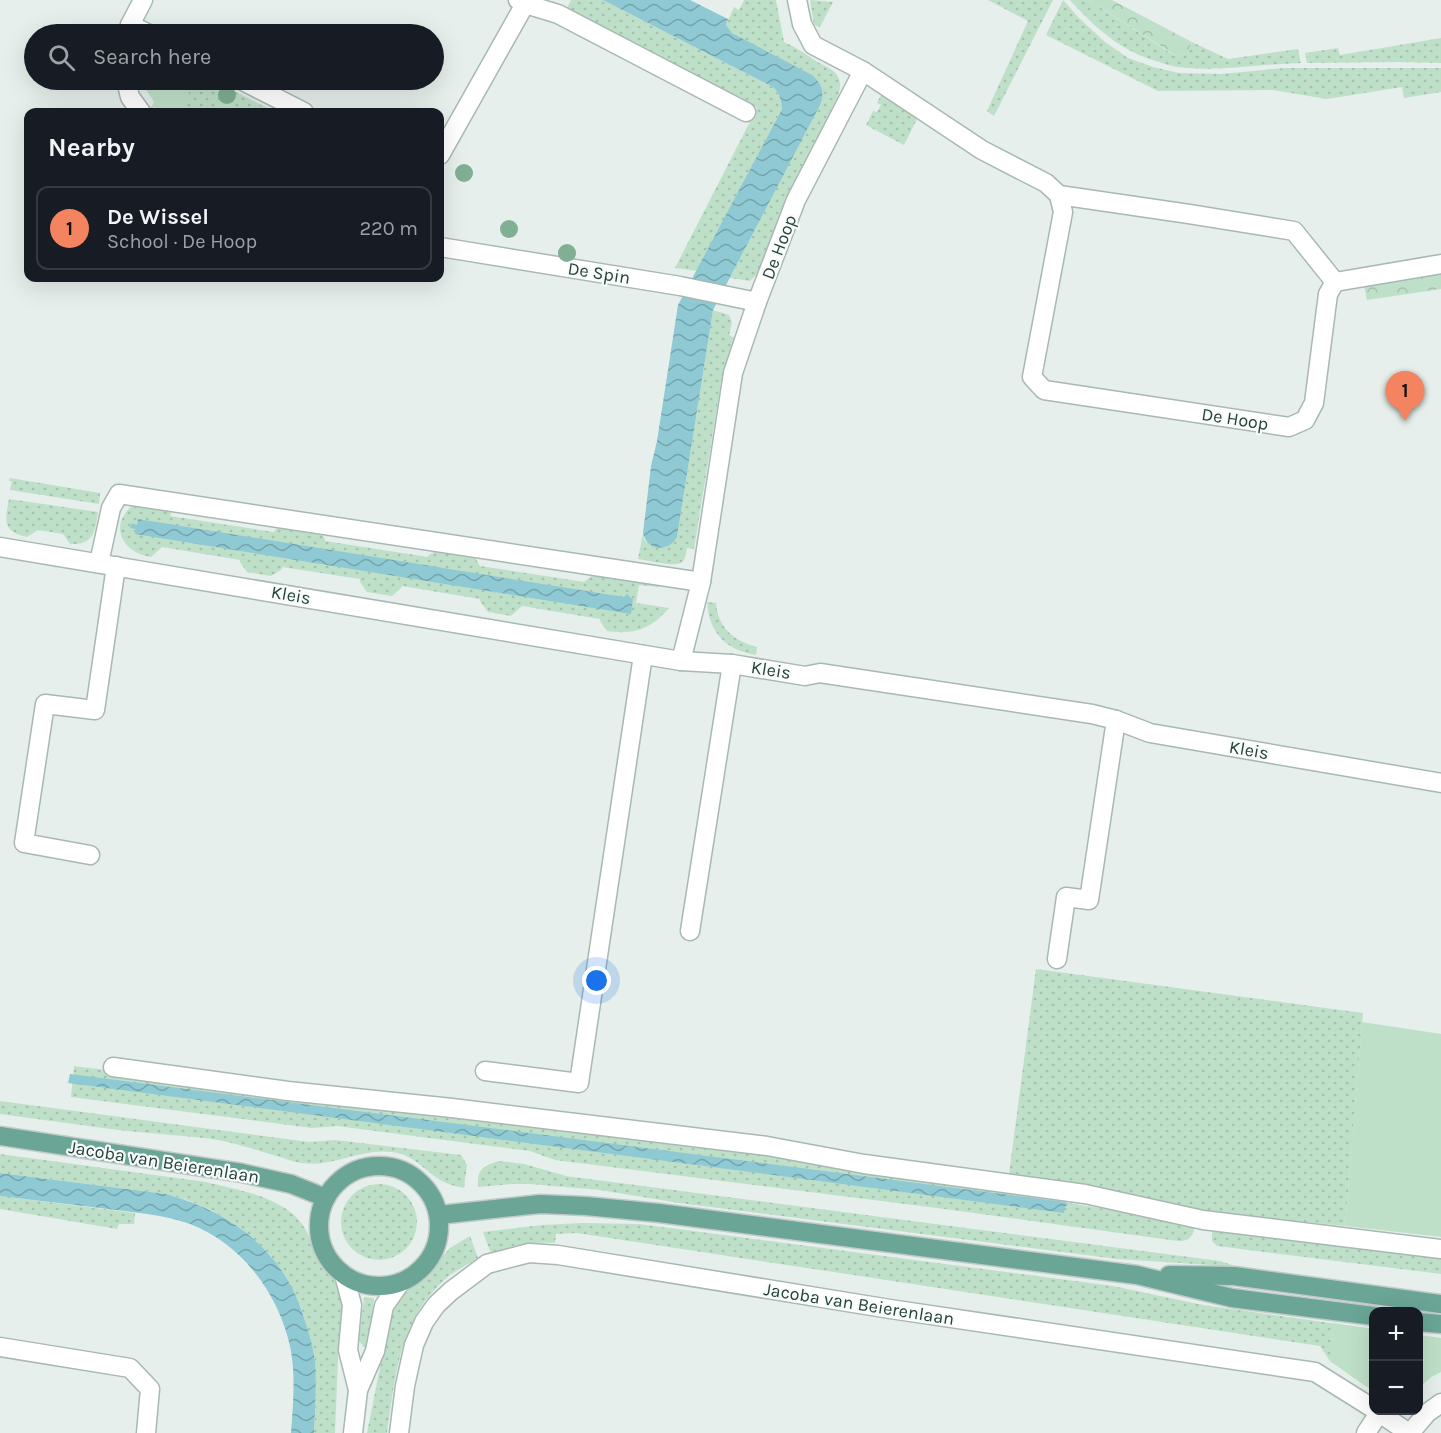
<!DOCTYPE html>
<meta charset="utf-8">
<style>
body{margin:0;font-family:Karla,sans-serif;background:#242831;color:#f1f3f6}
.controls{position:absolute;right:18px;bottom:18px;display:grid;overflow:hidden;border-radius:12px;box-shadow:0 6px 24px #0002}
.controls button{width:54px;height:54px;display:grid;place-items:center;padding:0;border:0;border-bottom:2px solid #363941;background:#171b24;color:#f1f3f6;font:30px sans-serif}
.you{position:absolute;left:597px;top:981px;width:21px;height:21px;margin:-15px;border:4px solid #fff;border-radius:50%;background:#1a73e8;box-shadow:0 0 0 9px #1a73e833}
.badge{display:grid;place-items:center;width:39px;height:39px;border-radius:50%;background:#f4845f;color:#111;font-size:20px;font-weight:700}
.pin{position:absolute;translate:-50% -50px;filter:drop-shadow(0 2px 3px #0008)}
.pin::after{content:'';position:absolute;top:32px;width:21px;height:18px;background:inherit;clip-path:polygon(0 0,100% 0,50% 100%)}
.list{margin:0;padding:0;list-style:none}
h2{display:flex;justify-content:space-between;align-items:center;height:78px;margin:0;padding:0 24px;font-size:26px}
h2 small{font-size:20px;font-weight:400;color:#9ea1a6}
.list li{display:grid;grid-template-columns:39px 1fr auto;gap:18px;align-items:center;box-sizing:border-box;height:84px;margin:0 12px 12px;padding:0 12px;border:2px solid #363941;border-radius:12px}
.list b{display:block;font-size:22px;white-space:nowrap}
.list p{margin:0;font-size:20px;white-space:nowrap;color:#9ea1a6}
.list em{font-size:20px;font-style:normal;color:#9ea1a6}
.icon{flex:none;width:33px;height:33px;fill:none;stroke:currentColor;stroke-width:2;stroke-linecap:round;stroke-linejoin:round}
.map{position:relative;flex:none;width:1441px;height:1433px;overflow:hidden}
.search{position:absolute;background:#171b24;box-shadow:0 6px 24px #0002;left:24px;top:24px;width:420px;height:66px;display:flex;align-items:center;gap:15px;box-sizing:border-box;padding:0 21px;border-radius:33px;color:#9ea1a6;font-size:22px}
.panel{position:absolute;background:#171b24;box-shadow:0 6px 24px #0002;left:24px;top:108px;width:420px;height:174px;border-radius:12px}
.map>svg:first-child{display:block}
.grass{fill:url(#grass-dots)}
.forest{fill:url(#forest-crowns)}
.green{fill:#bfe0c8}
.water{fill:url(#water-waves)}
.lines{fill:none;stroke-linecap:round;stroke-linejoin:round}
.minor-casing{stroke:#a8b8b2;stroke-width:21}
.major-casing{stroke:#c2cac8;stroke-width:21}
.minor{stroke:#fff;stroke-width:18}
.major{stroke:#6aa596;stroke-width:18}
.tree{fill:#80af93}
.labels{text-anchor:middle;stroke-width:4.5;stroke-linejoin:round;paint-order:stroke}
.street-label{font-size:18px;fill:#24423a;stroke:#f7fbf9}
</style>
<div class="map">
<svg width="1441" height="1433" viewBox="0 0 1441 1433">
<defs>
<pattern id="grass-dots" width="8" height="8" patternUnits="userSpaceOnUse" patternTransform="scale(1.5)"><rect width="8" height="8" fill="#bfe0c8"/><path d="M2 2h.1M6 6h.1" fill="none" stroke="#a4c1ad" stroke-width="1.8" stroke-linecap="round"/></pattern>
<pattern id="forest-crowns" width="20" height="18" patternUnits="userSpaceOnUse" patternTransform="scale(1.5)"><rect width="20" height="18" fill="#bfe0c8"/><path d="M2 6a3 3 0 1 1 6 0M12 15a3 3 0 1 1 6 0" fill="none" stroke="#a4c1ad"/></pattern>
<pattern id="water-waves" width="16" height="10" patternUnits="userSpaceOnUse" patternTransform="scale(1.5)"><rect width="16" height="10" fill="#8ec9d4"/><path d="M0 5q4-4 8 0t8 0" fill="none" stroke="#74a5ad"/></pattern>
</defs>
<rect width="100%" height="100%" fill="#e6efeb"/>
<!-- grass -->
<g class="grass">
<path d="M571 0H603L773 87C780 94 781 99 782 109L697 271 675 268 757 108 566 10Z"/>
<path d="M744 0H776L784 42C794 47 802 51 810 57 825 69 847 69 838 96L786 202 759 272 750 281 730 278 822 98 727 29 726 25 734 7 739 10Z"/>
<polygon points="810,0 833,2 820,27 814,25"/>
<polygon points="988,0 1053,0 994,116 987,111 1028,21"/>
<polygon points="1063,0 1078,17 1105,42 1128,58 1153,67 1179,73 1221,74 1284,68 1441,68 1441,92 1404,98 1402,87 1327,99 1273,90 1158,91 1046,35"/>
<path d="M1070 0H1089L1172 54C1185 57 1188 53 1192 42L1228 59 1298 49 1301 63C1260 64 1218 72 1177 67 1171 66 1165 64 1159 62 1122 52 1095 28 1070 0Z"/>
<polygon points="1441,38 1441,63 1398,62 1307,63 1305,53 1338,48 1340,55"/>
<polygon points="186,80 212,80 275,112 152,112 149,108 152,106 155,108 187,82"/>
<polygon points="881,95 889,97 920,113 904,145 866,125 873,111 877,112 881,105 877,103"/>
<path d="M713 310 729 315 732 323 729 335 735 338 721 382 694 549 687 548C686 553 686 558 682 562 674 568 648 560 638 559L643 533 644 540 654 547 677 537Z"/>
<polygon points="10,478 100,493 99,504 10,490 12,481 9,481"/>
<path d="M9 499 98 512C95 532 94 545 70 544L63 534 38 530 27 537C2 532 5 520 9 499Z"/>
<path d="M163 504 171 513 170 516 274 532 275 530 284 523 318 529 325 539V541L428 557 429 555 439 549 473 554 480 566 584 582 594 574 660 584 659 587 639 585 636 603 669 608C651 629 634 635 607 631L600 621V619L522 606 511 616 488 612 480 601V599L402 586 401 588 392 596 367 592 360 582V579L282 567V569L271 576 247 572 240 562V560L162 547 151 557C122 552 108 526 133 505Z"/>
<path d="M707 602 716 603C718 628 734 641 757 647L756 655C726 650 709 633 707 602Z"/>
<polygon points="1036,969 1363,1013 1345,1226 1204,1212 1146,1197 1009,1174"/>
<path d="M74 1066 757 1151 1195 1224C1193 1246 1179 1241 1163 1239L937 1208 555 1160 530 1151 337 1126 312 1128 71 1097Z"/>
<path d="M0 1101 309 1142 335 1140 461 1155 467 1165 464 1188C456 1186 449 1185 442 1181 427 1173 418 1159 401 1154 365 1144 337 1168 302 1163 293 1162 284 1158 276 1156 257 1150 238 1144 218 1140 185 1135 151 1134 118 1130 79 1125 39 1119 0 1114Z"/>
<path d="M0 1154 206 1182C238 1190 286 1197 304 1227 310 1235 312 1247 316 1256 322 1269 335 1277 339 1291 346 1314 339 1336 338 1359 337 1384 336 1408 335 1433H314L316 1392 315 1358 309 1334 301 1307 271 1256 252 1237 233 1223 211 1210 190 1201 166 1194 0 1173Z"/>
<path d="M499 1161 524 1164 566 1176 1220 1261 1235 1266V1268L1211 1265 1117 1259 679 1203 600 1190 530 1184H512L478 1187C477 1169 483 1166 499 1161Z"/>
<circle cx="379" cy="1222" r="38"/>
<polygon points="0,1196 135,1213 134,1224 119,1224 117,1229 0,1209"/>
<path d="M582 1223 639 1224 1113 1286 1203 1305 1373 1329V1391L1330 1361 1320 1346 577 1233 556 1234 555 1243C533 1242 513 1245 492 1252L490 1251 483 1232 542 1225Z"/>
<polygon points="1215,1229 1441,1257 1441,1274 1217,1246 1212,1241 1212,1232"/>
<path d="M470 1236 478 1258C469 1264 459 1269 450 1275 399 1317 396 1373 387 1433H367L390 1317 395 1302 401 1295 425 1276 450 1248Z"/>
<polygon points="365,1297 373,1298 374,1299 369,1347 366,1348 364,1347 359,1341 364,1298"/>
</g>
<!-- forest -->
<g class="forest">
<path d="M1089 0H1112L1192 42C1188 53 1185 57 1173 54Z"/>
<polygon points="1441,273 1441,289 1367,300 1364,285"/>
</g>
<!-- green -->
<g class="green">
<path d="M145 80H186L190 89C185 111 172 117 152 106L154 102 145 88 148 87Z"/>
<polygon points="222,99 244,112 213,112"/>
<polygon points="1362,1022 1441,1034 1441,1237 1345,1226"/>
<polygon points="1333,1323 1373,1329 1373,1391 1330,1361"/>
<polygon points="1419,1335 1441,1338 1441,1372 1431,1377 1419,1388"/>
</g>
<!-- water -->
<g class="water">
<path d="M603 0H690L728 19 726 25 732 33 812 75C822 84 825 92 820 105L713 310 677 537C668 553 647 551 643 533L651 466 657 441 678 305 782 109C781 99 780 94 773 87Z"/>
<polygon points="138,519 624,597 627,594 631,598 633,599 631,614 135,534 136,529 130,528 132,523 137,525"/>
<polygon points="70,1074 1065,1202 1068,1204 1065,1207 1064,1213 68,1083"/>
<path d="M0 1173 166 1194C235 1213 286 1253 306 1324 310 1336 313 1348 315 1360 317 1384 315 1409 314 1433H291C293 1405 296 1374 290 1346 278 1293 242 1244 190 1224 161 1214 130 1212 100 1208 67 1204 33 1200 0 1196Z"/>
</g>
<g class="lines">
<!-- minor casing -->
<g class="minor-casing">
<g id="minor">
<polyline points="797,0 802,24 813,45 863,71"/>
<polyline points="525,4 558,14 746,112"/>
<polyline points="130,25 149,34"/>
<polyline points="127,34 130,25 143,0"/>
<polyline points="126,80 130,97 141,112"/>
<polyline points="241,80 304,112"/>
<polyline points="440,155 525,4 518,0"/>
<polyline points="1059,195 1063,212 1032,377 1044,390 1289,427 1305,420 1314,403 1328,294 1335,282"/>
<polyline points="440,247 680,286 757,302"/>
<polyline points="1335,282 1441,264"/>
<polyline points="0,547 681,661 732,664 805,676 820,673 833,675 1092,714 1116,720 1150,733 1441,783"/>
<polyline points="99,563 111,508 119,494 701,582"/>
<polyline points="681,661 701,582 733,373 757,302 796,200 863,71 982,150 1046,183 1059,195 1189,214 1294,231 1335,282"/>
<polyline points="90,855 24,843 45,704 95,710 116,566"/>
<polyline points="690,931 732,664"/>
<polyline points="1057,959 1066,897 1089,900 1116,720"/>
<polyline points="113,1067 288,1091 452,1108 767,1146 864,1164 1085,1194 1203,1220 1441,1249"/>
<polyline points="485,1071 579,1083 643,655"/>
<polyline points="344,1275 352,1305 348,1350 358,1390"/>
<polyline points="0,1347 130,1368 150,1389 146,1433"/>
<polyline points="1375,1410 1409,1433"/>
<polyline points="353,1433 358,1390 375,1351 384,1306 400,1283"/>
<polyline points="399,1433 405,1386 414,1345 424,1322 436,1305 451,1291 487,1264 529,1253 558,1255 890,1309 1315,1372 1374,1409"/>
<polyline points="1366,1433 1379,1413"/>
<polyline points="1410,1433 1427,1413 1441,1403"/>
</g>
</g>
<!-- major casing -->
<g class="major-casing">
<g id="major">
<polyline points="0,1136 242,1173 291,1184 326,1198"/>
<circle cx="379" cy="1226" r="60"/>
<polyline points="439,1215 540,1204 586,1206 659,1213 1137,1275 1232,1298 1374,1316"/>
<polyline points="1169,1275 1234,1276 1441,1304"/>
<polyline points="1418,1322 1441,1324"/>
</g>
</g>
<!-- minor -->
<use href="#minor" class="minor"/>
<!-- major -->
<use href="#major" class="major"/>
</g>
<!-- trees -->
<g class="tree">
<circle cx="227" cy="95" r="9"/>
<circle cx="464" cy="173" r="9"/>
<circle cx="509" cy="229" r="9"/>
<circle cx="567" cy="253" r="9"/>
</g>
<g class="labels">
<!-- street labels -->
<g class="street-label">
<text transform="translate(779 247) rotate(-69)" y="6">De Hoop</text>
<text transform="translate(599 273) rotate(9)" y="6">De Spin</text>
<text transform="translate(1235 419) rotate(9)" y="6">De Hoop</text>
<text transform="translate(291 595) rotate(10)" y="6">Kleis</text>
<text transform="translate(771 670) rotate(9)" y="6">Kleis</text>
<text transform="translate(1249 750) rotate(10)" y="6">Kleis</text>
<text transform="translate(164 1162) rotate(9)" y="6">Jacoba van Beierenlaan</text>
<text transform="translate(859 1304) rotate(9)" y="6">Jacoba van Beierenlaan</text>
</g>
</g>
</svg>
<div class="controls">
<button>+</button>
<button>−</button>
</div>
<div class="you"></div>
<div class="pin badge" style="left:1405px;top:421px">1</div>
<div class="search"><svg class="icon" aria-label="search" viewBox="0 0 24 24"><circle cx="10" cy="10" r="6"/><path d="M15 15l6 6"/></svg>Search here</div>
<section class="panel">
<h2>Nearby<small></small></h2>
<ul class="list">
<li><span class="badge">1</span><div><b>De Wissel</b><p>School · De Hoop</p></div><em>220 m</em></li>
</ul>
</section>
</div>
